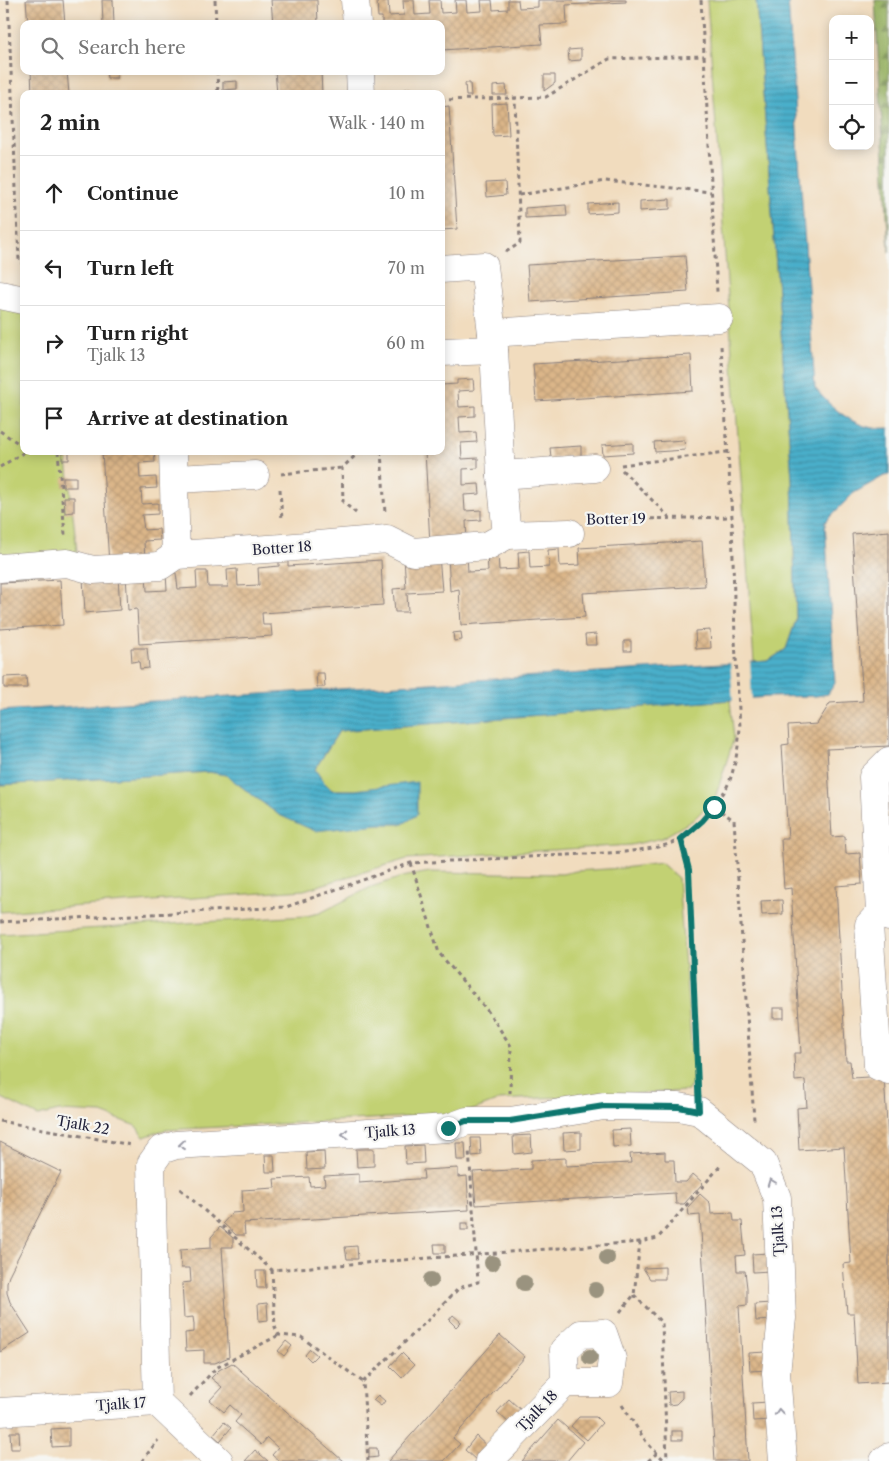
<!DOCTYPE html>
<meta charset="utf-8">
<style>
body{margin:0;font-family:"Libre Caslon Text",serif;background:#f6f6f6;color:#222}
.controls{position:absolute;right:15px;top:15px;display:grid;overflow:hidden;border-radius:10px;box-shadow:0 2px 12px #0003}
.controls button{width:45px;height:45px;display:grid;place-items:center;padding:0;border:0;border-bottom:1px solid #e0e0e0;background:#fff;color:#222;font:25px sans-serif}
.stop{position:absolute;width:15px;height:15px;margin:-11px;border:4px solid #0f766e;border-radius:50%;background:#fff}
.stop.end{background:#0f766e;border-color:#fff;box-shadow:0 1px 5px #0008}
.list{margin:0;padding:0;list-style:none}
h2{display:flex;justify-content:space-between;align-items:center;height:65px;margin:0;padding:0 20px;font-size:21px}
h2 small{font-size:16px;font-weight:400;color:#767676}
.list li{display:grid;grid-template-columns:32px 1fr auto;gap:15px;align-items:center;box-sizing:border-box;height:75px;padding:0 20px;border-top:1px solid #e0e0e0}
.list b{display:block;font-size:19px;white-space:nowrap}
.list p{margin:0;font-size:16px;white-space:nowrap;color:#767676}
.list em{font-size:16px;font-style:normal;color:#767676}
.icon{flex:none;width:28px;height:28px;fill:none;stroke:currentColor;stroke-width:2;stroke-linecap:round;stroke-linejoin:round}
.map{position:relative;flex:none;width:889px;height:1461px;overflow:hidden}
.search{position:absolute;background:#fff;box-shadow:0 2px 12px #0003;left:20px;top:20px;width:425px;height:55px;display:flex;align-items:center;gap:12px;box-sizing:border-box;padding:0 18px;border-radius:10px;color:#767676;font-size:19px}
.panel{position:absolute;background:#fff;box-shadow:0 2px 12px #0003;left:20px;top:90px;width:425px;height:365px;border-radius:10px}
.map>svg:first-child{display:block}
.green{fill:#c2d173;stroke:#727a57}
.forest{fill:url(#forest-firs);stroke:#5e6a50}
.water{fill:url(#water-rules);stroke:#366882}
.pier{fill:#f1dcbe}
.building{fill:url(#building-cross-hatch)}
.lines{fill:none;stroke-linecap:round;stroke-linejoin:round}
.minor-casing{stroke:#8a7f7c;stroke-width:29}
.path{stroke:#8a7f7c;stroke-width:3;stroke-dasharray:4 4;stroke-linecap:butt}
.minor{stroke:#fff;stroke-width:28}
.tree{fill:#9a937f}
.oneway{stroke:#9c9ca7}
.route{stroke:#0f766e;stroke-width:6}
.labels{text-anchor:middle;stroke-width:4.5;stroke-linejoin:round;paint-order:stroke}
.street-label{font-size:14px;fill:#22223b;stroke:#f6f6f2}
</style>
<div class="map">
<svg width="889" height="1461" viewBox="0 0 889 1461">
<defs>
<pattern id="forest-firs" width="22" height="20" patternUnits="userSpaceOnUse" patternTransform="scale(1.25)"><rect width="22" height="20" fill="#99b365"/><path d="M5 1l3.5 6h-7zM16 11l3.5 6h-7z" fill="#7c9154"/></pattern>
<pattern id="water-rules" width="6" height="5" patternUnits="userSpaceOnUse" patternTransform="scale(1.25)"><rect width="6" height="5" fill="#4aafca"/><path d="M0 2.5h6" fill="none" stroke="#3d8ea5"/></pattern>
<pattern id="building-cross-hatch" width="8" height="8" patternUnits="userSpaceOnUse" patternTransform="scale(1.25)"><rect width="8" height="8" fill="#dbb689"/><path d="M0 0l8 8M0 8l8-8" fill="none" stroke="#bc9c77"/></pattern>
</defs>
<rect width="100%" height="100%" fill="#f6f6f2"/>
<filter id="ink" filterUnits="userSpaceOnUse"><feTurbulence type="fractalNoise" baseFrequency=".02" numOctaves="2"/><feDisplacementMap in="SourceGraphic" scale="10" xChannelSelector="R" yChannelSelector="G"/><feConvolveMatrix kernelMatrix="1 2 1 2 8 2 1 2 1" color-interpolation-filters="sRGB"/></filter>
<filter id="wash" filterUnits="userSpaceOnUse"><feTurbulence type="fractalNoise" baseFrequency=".0096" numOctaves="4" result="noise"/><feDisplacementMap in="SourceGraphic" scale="20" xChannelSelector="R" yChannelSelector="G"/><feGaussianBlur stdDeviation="1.12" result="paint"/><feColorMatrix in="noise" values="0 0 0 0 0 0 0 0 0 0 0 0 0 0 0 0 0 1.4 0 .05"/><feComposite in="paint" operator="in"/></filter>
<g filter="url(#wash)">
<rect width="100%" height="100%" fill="#f1dcbe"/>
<!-- green -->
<g class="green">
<polygon points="707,0 756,0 792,478 796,620 786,649 768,661 754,662"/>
<polygon points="0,302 24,308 24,451 66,451 79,570 0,574"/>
<polygon points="730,700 734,738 715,798 693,820 662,838 631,845 407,859 304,890 0,912 0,785 209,772 226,775 279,815 379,824 403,824 355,790 332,790 322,780 315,769 339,731"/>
<polygon points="661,863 678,878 693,1068 692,1083 688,1091 499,1100 463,1114 164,1130 144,1137 136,1126 102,1113 59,1111 38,1116 0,1097 0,934 306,916 320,913 371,887 402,877 430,872 562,874 576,871 623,868"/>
</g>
<!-- forest -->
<polygon class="forest" points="875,0 889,0 889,252"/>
<!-- water -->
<path class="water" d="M756 0H788L815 388C828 404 849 423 869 427 875 429 883 428 889 428V475L884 476 854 493 825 522 835 683 828 694 816 696 768 697 339 731 315 769 322 780 332 790H355L417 782V815L403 824H379L315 831 279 815 226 775 209 772 0 785V711L768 661 786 649 796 620 792 478Z"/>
<!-- pier -->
<polygon class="pier" points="750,659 752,701 733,703 730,661"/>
<g id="blocks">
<!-- building -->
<g class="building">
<polygon points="26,0 63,0 65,24 28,24"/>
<polygon points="102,0 113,0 114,24 103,24"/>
<polygon points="271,0 317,0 318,24 273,24"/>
<polygon points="403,0 414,0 415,15 430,14 429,0 440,0 441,13 456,12 455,0 466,0 467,12 482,11 481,0 492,0 493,10 508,9 508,0 518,0 519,8 538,7 538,0 626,0 626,2 566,5 567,24 540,25 542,44 441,50 441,24 382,24 382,17 378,17 377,1 388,1 389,16 404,15"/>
<polygon points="219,21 231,21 232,24 219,24"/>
<polygon points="581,49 581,60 569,61 568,50"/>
<polygon points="31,71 67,71 69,94 32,94"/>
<polygon points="106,71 117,71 117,78 107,78"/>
<polygon points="275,71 321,71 322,94 277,94"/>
<polygon points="544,75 555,75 555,83 544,91"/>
<polygon points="237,81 237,89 223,90 223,82"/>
<polygon points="465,83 470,83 471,96 466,96"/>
<polygon points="506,85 507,95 493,95 493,86"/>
<polygon points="410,88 412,94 403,94 402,90"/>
<polygon points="507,103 509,135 493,136 492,104"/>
<polygon points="449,106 457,229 441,230 441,107"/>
<polygon points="505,182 506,195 487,197 486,183"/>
<polygon points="670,199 670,209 640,211 640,201"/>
<polygon points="618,202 618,212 588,214 588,204"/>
<polygon points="566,205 567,216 525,218 525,208"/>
<polygon points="685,256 688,292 530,302 527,265"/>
<polygon points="691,355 693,391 536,401 533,364"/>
<polygon points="473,379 474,390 458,391 459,407 475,406 475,416 459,417 460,433 476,432 477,442 461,443 462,459 478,458 478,468 463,469 463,485 479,484 480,494 464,495 465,511 481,510 481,520 466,521 467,542 430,544 425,451 441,451 441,385 457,384 457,380"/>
<polygon points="684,440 685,450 655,452 654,442"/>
<polygon points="633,443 633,453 603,455 602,445"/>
<polygon points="581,446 581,456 551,458 550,448"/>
<polygon points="102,451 154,451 155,462 139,463 140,478 156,477 157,488 141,489 142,504 158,503 158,514 142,515 144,530 159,529 160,540 144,541 145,561 109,564"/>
<polygon points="69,452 69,460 62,460 62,453"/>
<rect x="63" y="477" width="13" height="10"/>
<polygon points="64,497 74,497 74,512 65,513"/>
<polygon points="889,531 889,746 827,749 832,837 845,836 846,854 860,853 862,884 836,886 846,1061 850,1061 852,1078 884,1076 889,1155 889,1382 858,1384 854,1313 847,1313 843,1264 851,1263 844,1147 799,1150 797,1108 807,1107 805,1080 795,1081 794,1053 801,1053 791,888 784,889 781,839 788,839 782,745 789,744 788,726 817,724 830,703 863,701 852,534"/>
<polygon points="702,541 705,586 583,593 585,617 461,625 459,589 450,591 448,556 467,554 468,572 488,571 487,554 498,553 499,570 519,569 518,552 529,551 530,568 549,567 548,550 559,549 560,566 580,565 579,548"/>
<polygon points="439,556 442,591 407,593 408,612 395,612 393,589 406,588 404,558"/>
<polygon points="288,559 288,566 381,560 383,605 262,613 263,625 271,625 272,636 139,644 137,609 128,610 126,575 146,574 147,591 167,590 166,573 176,573 178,589 197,588 196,571 207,571 208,587 228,587 227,570 237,569 238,586 259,585 258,568 279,566 279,560"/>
<polygon points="118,576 120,610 85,613 83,578"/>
<polygon points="60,580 63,625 0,629 0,583"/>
<polygon points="710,630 711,648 696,649 695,631"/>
<polygon points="461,632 462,640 454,641 453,633"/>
<polygon points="596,634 597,645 586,645 585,635"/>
<rect x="624" y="641" width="7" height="10"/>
<polygon points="131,648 147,648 149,668 140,669 139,661 132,662"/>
<polygon points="316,673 324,673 325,687 317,687"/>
<polygon points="26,676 27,688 4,688 4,677"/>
<polygon points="782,900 783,914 762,915 761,901"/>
<rect x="773" y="1008" width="11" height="10"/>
<polygon points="630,1129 631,1146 613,1147 612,1130"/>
<polygon points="581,1132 581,1149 564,1150 563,1133"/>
<polygon points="531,1135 532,1152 514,1154 513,1136"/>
<polygon points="471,1138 480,1138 481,1155 472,1156"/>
<polygon points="0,1142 61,1172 10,1273 7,1282 7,1293 10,1302 30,1333 0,1352"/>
<polygon points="456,1143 465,1143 466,1160 457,1160"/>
<polygon points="423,1145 424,1163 406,1164 405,1146"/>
<polygon points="356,1149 374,1149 374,1166 357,1167"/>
<polygon points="324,1151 325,1169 307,1170 306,1152"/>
<polygon points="665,1152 665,1160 674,1160 675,1182 686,1182 693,1174 703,1183 684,1204 676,1204 675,1193 476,1205 473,1172 531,1169 531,1160 566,1158 566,1166 631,1163 630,1154"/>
<polygon points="265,1155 274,1155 275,1172 266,1172"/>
<polygon points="458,1168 458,1177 467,1176 469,1210 244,1223 245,1235 236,1235 223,1223 232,1213 243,1212 242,1190 275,1188 274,1179 309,1177 310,1186 325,1185 324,1176 359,1174 359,1183 416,1179 424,1179 423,1170"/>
<polygon points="700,1194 710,1203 711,1214 733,1213 734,1221 742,1221 745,1255 736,1256 737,1271 745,1271 747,1288 747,1305 739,1306 748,1461 715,1461 700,1215 689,1216 688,1207"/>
<rect x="461" y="1223" width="7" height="7"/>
<polygon points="220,1227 233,1238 233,1247 222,1247 229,1357 215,1363 204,1363 204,1350 186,1351 185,1333 194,1332 194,1324 193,1317 184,1318 182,1283 191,1282 190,1268 181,1268 180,1250 211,1248 211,1237"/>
<polygon points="434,1244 445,1244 445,1253 435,1253"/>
<polygon points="357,1246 358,1259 347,1259 345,1247"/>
<polygon points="769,1253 770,1271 753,1272 752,1254"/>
<polygon points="665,1267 665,1279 650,1279 643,1268"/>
<polygon points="256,1271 265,1271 266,1288 257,1288"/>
<polygon points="267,1303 268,1320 259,1321 258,1304"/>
<polygon points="772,1303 773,1320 756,1321 755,1304"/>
<polygon points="453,1315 461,1322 456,1327 449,1320"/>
<polygon points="500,1335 525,1357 453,1438 460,1444 444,1461 388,1461"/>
<polygon points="286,1341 292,1346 284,1356 278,1351"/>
<polygon points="310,1349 317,1355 311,1361 305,1355"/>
<polygon points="766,1352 768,1370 750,1371 749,1353"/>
<polygon points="402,1353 414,1365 402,1378 390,1366"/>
<polygon points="232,1363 295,1419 343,1461 279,1461 272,1455 278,1448 267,1438 261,1445 235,1422 241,1415 230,1405 224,1412 210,1400 222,1387 211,1378 219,1370"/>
<polygon points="682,1391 682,1398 676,1404 669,1405 668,1392"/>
<polygon points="378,1395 385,1401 381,1406 373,1400"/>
<polygon points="509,1399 522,1411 510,1424 497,1412"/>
<polygon points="769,1402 770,1420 753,1421 752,1403"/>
<polygon points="579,1417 596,1417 602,1423 587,1440 571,1426"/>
<polygon points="558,1420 583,1442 567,1461 522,1461"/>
<polygon points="224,1422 231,1428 220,1441 213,1435"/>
<polygon points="69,1428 69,1446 52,1447 51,1429"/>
<rect x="672" y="1431" width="10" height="9"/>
<polygon points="10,1432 19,1432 20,1449 11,1449"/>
<polygon points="476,1436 489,1448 477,1461 465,1450"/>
<polygon points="369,1448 377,1448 378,1457 369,1458"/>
<polygon points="255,1450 261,1455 268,1461 245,1461"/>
</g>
</g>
</g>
<g filter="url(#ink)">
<use href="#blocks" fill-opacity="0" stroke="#8a7f7c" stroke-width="1"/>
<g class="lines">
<!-- minor casing -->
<g class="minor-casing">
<g id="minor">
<polyline points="355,0 357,24"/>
<polyline points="360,71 361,94"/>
<polyline points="441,269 484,266 494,350 501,475 507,535 570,533"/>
<polyline points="0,295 24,300"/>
<polyline points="492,333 719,318"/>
<polyline points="441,352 494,350"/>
<polyline points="173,451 176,555 283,548 387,539 413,552 487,546 507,535"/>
<polyline points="501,475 595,468"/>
<polyline points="175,479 255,475"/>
<polyline points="0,568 67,563 93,570 160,566 176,555"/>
<polyline points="889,761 873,777 880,913 889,917"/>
<polyline points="880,913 869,925 878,1066 889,1070"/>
<polyline points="157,1402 151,1164 161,1150 176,1145 448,1128 467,1121 510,1121 604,1106 679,1107 699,1111 763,1163 777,1198 782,1318 776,1373 783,1461"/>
<polyline points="0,1412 157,1402 219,1461"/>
<polyline points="489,1461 565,1383 609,1383 612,1359 603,1333 581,1334 564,1350 565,1383"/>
<polyline points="884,1461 889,1457"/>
</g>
</g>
<!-- path -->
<g class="path">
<polyline points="8,0 19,260 24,266"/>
<polyline points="215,0 216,24"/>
<polyline points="701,0 717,292"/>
<polyline points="217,71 218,94"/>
<polyline points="441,100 546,97 609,59 704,56"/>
<polyline points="519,195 605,181 711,192"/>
<polyline points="506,252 520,243 515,99"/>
<polyline points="0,431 24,447"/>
<polyline points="58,451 65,535"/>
<polyline points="381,451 385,513"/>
<polyline points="621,465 727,452"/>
<polyline points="0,467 26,451"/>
<polyline points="622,470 670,518"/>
<polyline points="281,474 342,468"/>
<polyline points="280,489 282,520"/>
<polyline points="356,513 343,502 342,468 360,451"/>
<polyline points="595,520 732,517"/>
<polyline points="714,807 734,820 754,1120"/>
<polyline points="681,839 689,870 698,1083"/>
<polyline points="411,863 439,953 487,1010 511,1046 510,1093"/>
<path d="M0 922 286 907 411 863 625 852C643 849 665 848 681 839 699 829 725 796 731 777 736 761 739 744 740 727L735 640 732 517 721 346"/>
<polyline points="0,1121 131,1145"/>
<polyline points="180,1189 272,1270 640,1242"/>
<polyline points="272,1270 275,1327 279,1335 301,1337 363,1382 368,1461"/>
<polyline points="634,1295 662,1323 667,1461"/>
<polyline points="620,1312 634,1295 640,1242 658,1238 722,1164"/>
<polyline points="363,1382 428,1320 459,1288 478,1282 469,1150"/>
<polyline points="190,1396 216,1368 279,1335"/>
<polyline points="622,1405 647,1443 665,1461"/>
<polyline points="142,1461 158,1440"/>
<polyline points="648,1461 657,1453"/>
</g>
<!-- minor -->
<use href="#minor" class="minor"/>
</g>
<!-- trees -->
<g class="tree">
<circle cx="607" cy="1258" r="8"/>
<circle cx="492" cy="1263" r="8"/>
<circle cx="431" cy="1280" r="8"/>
<circle cx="524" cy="1283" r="8"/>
<circle cx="596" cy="1290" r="8"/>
<circle cx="590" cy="1357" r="8"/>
</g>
<!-- one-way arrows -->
<defs><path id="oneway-chevron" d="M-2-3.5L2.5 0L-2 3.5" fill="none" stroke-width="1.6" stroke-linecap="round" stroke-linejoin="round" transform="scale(1.25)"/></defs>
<g class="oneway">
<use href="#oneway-chevron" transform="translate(345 1134) rotate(176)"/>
<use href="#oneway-chevron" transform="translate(182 1145) rotate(174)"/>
<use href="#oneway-chevron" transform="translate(771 1182) rotate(-111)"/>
<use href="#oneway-chevron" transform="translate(779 1412) rotate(-94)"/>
</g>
</g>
<g class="lines" filter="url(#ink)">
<!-- route -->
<polyline class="route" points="448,1128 466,1121 510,1121 604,1106 679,1107 699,1111 689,870 681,839 702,821 714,807"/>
</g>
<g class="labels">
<!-- street labels -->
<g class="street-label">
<text transform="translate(616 519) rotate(-1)" y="5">Botter 19</text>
<text transform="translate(282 548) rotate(-4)" y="5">Botter 18</text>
<text transform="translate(83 1125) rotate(10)" y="5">Tjalk 22</text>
<text transform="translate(390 1131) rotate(-4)" y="5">Tjalk 13</text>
<text transform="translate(778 1231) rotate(-93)" y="5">Tjalk 13</text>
<text transform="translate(121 1404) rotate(-4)" y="5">Tjalk 17</text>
<text transform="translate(537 1411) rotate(-46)" y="5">Tjalk 18</text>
</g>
</g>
</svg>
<div class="controls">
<button>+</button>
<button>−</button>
<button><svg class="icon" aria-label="locate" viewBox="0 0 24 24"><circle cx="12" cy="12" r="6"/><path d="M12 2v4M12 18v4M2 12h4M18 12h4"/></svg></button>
</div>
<div class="stop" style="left:714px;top:807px"></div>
<div class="stop end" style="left:448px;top:1128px"></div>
<div class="search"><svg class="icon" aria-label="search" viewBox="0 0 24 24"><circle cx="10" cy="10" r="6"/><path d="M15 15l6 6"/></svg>Search here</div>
<section class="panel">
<h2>2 min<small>Walk · 140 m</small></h2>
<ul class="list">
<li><svg class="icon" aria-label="ahead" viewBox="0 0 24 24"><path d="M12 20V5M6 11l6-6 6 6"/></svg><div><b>Continue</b></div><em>10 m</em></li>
<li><svg class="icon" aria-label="left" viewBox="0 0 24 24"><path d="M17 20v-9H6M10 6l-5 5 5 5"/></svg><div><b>Turn left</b></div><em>70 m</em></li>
<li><svg class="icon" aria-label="right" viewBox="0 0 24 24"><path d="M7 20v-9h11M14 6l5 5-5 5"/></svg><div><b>Turn right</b><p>Tjalk 13</p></div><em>60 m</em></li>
<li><svg class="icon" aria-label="arrive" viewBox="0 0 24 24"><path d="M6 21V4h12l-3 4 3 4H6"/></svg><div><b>Arrive at destination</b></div></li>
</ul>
</section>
</div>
